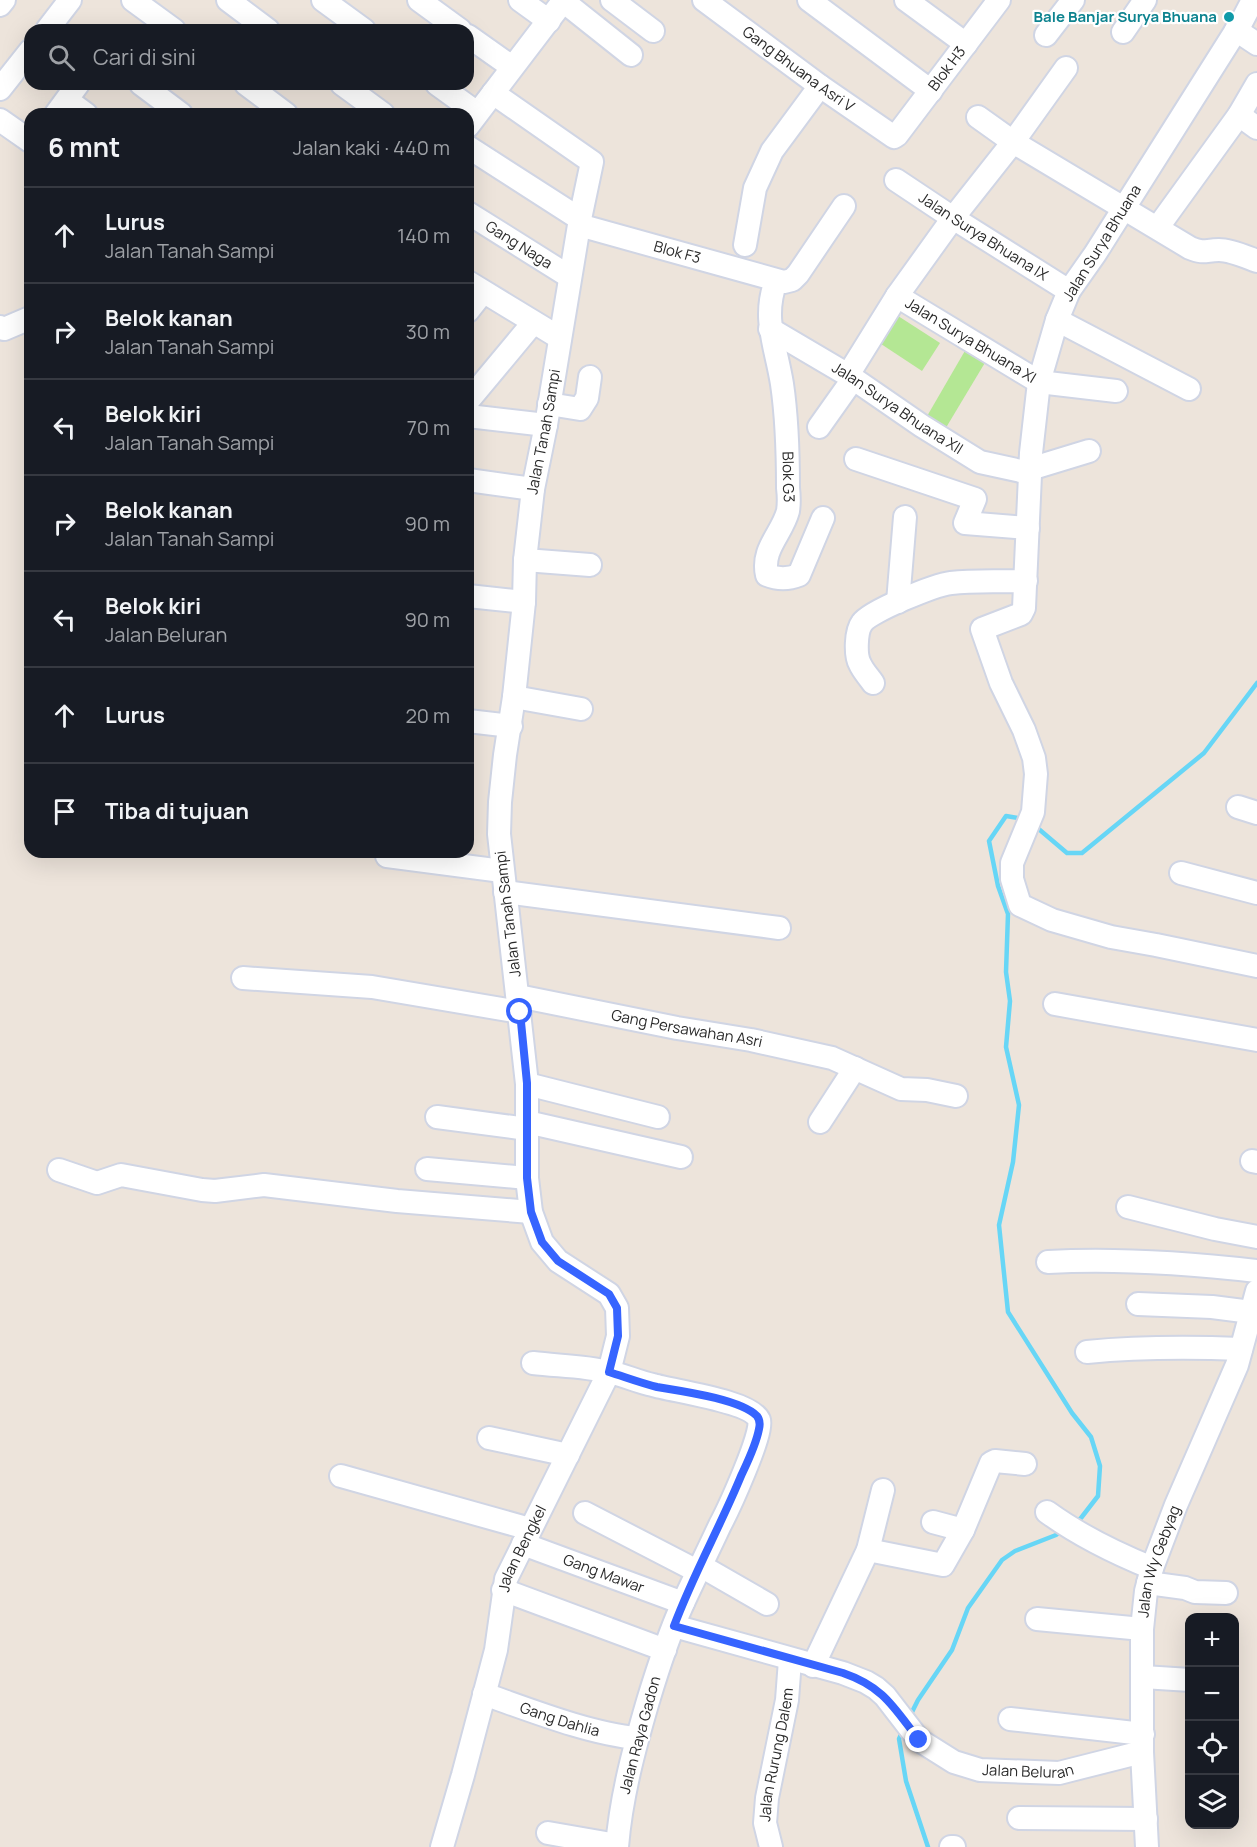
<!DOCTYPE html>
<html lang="id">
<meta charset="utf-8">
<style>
body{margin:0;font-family:Manrope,sans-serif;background:#242831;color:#f1f3f6}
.controls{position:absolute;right:18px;bottom:18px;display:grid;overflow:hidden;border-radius:12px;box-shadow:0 6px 24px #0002}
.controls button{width:54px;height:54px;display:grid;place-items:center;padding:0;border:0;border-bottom:2px solid #363941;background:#171b24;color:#f1f3f6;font:30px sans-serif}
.stop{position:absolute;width:18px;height:18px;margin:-14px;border:4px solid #3664ff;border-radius:50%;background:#fff}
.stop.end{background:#3664ff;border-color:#fff;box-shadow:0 2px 6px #0008}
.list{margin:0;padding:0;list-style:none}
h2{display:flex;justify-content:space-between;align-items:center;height:78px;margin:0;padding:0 24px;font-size:26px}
h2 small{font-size:20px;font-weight:400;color:#9ea1a6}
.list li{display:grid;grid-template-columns:39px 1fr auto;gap:18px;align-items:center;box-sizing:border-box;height:96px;padding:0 24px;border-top:2px solid #363941}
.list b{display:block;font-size:22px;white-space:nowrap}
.list p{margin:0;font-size:20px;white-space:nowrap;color:#9ea1a6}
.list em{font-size:20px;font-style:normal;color:#9ea1a6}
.icon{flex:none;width:33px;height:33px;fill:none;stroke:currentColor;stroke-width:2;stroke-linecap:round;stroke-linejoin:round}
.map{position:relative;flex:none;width:1257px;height:1847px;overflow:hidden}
.search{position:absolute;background:#171b24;box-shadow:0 6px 24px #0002;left:24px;top:24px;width:450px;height:66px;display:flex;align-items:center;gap:15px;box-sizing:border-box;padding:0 21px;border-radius:18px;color:#9ea1a6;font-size:22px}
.panel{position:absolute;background:#171b24;box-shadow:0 6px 24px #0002;left:24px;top:108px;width:450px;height:750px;border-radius:18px}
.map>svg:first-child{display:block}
.green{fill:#b4e794}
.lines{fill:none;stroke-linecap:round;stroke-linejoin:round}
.stream{stroke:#67d6f6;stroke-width:4.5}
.minor-casing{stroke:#d0d5e4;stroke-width:26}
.minor{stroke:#fff;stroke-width:22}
.route{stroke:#3664ff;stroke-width:8}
.culture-dot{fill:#0f9aa8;stroke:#fff;stroke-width:2}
.labels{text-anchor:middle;stroke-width:4.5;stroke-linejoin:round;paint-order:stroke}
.culture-label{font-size:15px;font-weight:bold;fill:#0d838f;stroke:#fff;text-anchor:end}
.street-label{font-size:15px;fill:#2a2a2a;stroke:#fff}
</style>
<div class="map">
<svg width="1257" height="1847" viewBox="0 0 1257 1847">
<rect width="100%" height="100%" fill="#ede4db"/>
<!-- green -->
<g class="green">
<polygon points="895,314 940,343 922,371 875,340"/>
<polygon points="966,349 986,361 938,441 919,430"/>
</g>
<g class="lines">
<!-- stream -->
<g class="stream">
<polyline points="1024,819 1006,816 989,841 998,886 1008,914 1006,972 1010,1001 1006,1047 1019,1105 1013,1162 999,1225 1008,1312 1072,1413 1091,1437 1100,1466 1098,1496 1081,1518 1075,1522"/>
<polyline points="1034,825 1067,853 1082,853 1204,753 1257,683"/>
<polyline points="909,1718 918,1700 952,1650 968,1608 1002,1560 1015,1551 1056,1535 1063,1530"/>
<polyline points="903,1730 899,1739 906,1781 928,1847"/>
</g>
<!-- minor casing -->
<g class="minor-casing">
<g id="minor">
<polyline points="133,0 174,30"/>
<polyline points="228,0 268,30"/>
<polyline points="323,0 364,30"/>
<polyline points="419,0 460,30"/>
<polyline points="520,0 549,21"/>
<polyline points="612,0 653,31"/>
<path id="s1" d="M704 0 820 86 894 137 897 135 999 0"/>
<polyline points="809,0 931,91"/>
<polyline points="906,0 966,44"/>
<polyline points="1253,0 1242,21 1095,254 1069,291 1057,320 1039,382 1031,453 1024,608 1021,614 982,629 1001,683 1024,730 1034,758 1036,774 1033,812 1012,863 1012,879 1020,905 1052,920 1111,937 1156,945 1257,966"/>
<polyline points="563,1 631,55"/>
<polyline points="0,5 4,0"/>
<polyline points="47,30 70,0"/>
<polyline points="1236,30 1257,44"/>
<polyline points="1123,32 1145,0"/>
<polyline points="1046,35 1073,0"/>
<polyline points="468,36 512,67"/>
<polyline points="141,84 181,114"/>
<polyline points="246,84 286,114"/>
<polyline points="342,84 383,114"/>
<polyline points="437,84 477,113"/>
<polyline points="0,89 30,51"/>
<polyline points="67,100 86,114"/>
<polyline points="56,114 78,84"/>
<polyline points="1239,115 1257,128"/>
<path d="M978 117 1013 142 1190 248C1205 254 1205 250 1219 250 1231 250 1246 257 1257 261"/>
<polyline points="0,120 30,141"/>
<polyline points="468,126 564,0"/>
<polyline points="468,147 580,219"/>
<path id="s2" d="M896 180 953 218 1069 291"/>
<path id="s3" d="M468 213 570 277"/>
<path id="s4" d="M579 225 784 282 792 280 798 274 844 206"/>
<polyline points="1158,227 1239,115 1257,84"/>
<polyline points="745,245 755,188 772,151 820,86"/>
<path id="s5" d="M776 281C762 318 776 346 782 384 787 418 788 453 788 488 789 496 789 504 788 511 782 534 761 549 767 575 777 579 789 579 799 575L823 518"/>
<polyline points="468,282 560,338"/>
<path id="s6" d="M897 296 1039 382 1116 391"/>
<polyline points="468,311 483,292"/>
<polyline points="1057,320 1189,389"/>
<polyline points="0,327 4,329 30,318"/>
<path id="s7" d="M770 329 848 375 922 426 980 462 1030 473"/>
<polyline points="848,375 897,296 953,218 1013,142 1066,68"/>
<polyline points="468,401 533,323"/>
<polyline points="549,404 580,409 587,398 590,377"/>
<polyline points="468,416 546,425"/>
<polyline points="819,427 853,379"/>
<polyline points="856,459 975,499 965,523 1028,528"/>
<polyline points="1030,469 1089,451"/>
<polyline points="468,480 533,489"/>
<polyline points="525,560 590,565"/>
<polyline points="468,596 524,602"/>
<polyline points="898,602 905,517"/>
<path d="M873 683C869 677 863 671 860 664 855 655 856 631 862 623 870 611 935 585 951 583 975 580 1001 582 1026 581"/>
<polyline points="514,697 581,709"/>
<polyline points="468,721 511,726"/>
<polyline points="1238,807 1257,813"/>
<polyline points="387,856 502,871"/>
<polyline points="1181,873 1257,893"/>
<polyline points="505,892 779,928"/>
<polyline points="243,978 372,987 520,1012"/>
<path id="s8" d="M518 996 677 1028 751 1040 832 1058 901 1089 927 1090 956 1096"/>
<polyline points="1055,1004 1257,1040"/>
<polyline points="527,1084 658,1117"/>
<polyline points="437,1117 527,1129"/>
<polyline points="527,1122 681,1157"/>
<polyline points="820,1122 855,1068"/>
<polyline points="1252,1161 1257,1162"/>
<polyline points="427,1169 527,1178"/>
<polyline points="59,1170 97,1183 121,1175 202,1190 215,1191 264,1185 397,1201 531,1212"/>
<polyline points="1128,1207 1215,1229 1257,1237"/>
<path d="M1048 1262C1119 1258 1187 1263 1257 1271"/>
<polyline points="1138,1304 1212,1307 1251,1312"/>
<path d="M1087 1352C1139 1347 1189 1347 1241 1349"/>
<path d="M533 1363C558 1366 585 1366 609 1372 624 1375 638 1382 653 1385 672 1391 751 1401 759 1420 764 1432 728 1510 720 1525 708 1551 695 1577 683 1603 669 1634 658 1668 648 1701 634 1749 621 1797 617 1847"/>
<polyline points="489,1438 568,1455"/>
<polyline points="341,1476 530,1529"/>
<path d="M1047 1512C1080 1536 1115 1553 1152 1568"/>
<polyline points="585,1513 699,1572"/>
<polyline points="933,1522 963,1530"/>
<path id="s9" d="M523 1544 683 1603"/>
<polyline points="868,1550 943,1565 963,1530 991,1463 995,1461 1025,1464"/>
<polyline points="701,1566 767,1604"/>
<polyline points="1148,1583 1185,1588 1195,1592 1226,1593"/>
<polyline points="503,1590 665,1650"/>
<polyline points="1037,1619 1142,1629"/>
<path id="s10" d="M674 1626 843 1673 866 1682 876 1688 885 1696 919 1740 954 1762 980 1770 1059 1773 1142 1752"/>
<polyline points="813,1666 868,1550 883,1490"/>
<polyline points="1143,1677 1190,1680"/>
<path id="s11" d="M484 1694C530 1710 590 1734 637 1738"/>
<polyline points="1010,1719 1143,1734"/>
<polyline points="1019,1818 1146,1819"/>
<polyline points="548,1833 617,1845"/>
<path id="s12" d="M442 1847 463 1775 496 1650 506 1579 609 1372 618 1336 617 1308 609 1294 558 1261 542 1242 531 1212 527 1178V1084L499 834 500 802 505 755 514 697 524 602 525 560 533 489 546 425 580 219 592 162 493 93"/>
<path id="s13" d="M771 1847 765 1823 767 1798 787 1700 790 1660"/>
<polyline points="951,1847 954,1847"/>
<path id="s14" d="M1147 1847 1142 1752V1629L1146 1591 1152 1568 1176 1505 1237 1365 1257 1291"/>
</g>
</g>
<!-- minor -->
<use href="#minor" class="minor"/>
</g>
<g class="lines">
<!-- route -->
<path class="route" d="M520 1012 527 1083V1178L531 1212 542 1242 558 1261 609 1294 617 1308 618 1336 609 1372C625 1377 641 1383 657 1387 681 1391 740 1399 757 1416 760 1420 760 1425 759 1429 756 1445 748 1461 741 1476 720 1527 693 1575 674 1626L843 1673C884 1687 894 1708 919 1740"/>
</g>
<!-- markers -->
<circle class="culture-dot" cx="1229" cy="17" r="6"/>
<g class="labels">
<!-- culture labels -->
<g class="culture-label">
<text x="1217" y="22">Bale Banjar Surya Bhuana</text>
</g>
<!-- street labels -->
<g class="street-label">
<text dy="5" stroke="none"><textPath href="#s1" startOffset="117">Gang Bhuana Asri V</textPath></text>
<text dy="5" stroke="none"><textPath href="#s1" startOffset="321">Blok H3</textPath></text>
<text dy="5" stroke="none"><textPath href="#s2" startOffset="104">Jalan Surya Bhuana IX</textPath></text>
<text transform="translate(1102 243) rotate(-58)" y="5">Jalan Surya Bhuana</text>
<text dy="5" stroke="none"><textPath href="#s3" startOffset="60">Gang Naga</textPath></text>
<text dy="5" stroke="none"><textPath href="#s4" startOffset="102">Blok F3</textPath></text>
<text dy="5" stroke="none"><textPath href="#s6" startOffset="86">Jalan Surya Bhuana XI</textPath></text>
<text dy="5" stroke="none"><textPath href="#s7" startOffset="150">Jalan Surya Bhuana XII</textPath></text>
<text dy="5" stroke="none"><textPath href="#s12" startOffset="1491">Jalan Tanah Sampi</textPath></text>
<text dy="5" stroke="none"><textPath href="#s5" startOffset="198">Blok G3</textPath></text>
<text transform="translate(508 914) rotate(-97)" y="5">Jalan Tanah Sampi</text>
<text dy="5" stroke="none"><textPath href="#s8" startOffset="172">Gang Persawahan Asri</textPath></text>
<text dy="5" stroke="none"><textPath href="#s12" startOffset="310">Jalan Bengkel</textPath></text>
<text dy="5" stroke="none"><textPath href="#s14" startOffset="288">Jalan Wy Gebyag</textPath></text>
<text dy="5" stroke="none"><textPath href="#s9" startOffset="86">Gang Mawar</textPath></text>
<text dy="5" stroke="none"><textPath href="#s11" startOffset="80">Gang Dahlia</textPath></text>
<text transform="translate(640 1735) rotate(-75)" y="5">Jalan Raya Gadon</text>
<text dy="5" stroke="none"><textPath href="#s13" startOffset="94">Jalan Rurung Dalem</textPath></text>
<text dy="5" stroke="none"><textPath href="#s10" startOffset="396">Jalan Beluran</textPath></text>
</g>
</g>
</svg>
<div class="controls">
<button>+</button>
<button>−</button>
<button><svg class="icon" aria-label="locate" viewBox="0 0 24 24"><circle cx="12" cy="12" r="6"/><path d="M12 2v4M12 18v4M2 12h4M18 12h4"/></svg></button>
<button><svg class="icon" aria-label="layers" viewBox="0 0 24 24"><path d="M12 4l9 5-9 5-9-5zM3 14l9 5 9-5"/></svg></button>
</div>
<div class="stop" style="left:520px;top:1012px"></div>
<div class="stop end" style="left:919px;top:1740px"></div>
<div class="search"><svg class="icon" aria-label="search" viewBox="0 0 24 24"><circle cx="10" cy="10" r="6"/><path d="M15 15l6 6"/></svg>Cari di sini</div>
<section class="panel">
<h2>6 mnt<small>Jalan kaki · 440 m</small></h2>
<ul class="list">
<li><svg class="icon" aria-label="ahead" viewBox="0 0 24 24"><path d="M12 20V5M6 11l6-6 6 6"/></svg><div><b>Lurus</b><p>Jalan Tanah Sampi</p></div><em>140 m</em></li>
<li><svg class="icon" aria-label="right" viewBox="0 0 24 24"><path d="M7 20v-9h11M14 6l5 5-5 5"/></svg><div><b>Belok kanan</b><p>Jalan Tanah Sampi</p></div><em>30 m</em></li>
<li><svg class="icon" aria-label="left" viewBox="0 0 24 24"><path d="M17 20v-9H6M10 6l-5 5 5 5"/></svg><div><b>Belok kiri</b><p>Jalan Tanah Sampi</p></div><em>70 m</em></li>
<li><svg class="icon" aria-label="right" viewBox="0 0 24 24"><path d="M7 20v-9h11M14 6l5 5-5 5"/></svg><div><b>Belok kanan</b><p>Jalan Tanah Sampi</p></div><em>90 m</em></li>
<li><svg class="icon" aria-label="left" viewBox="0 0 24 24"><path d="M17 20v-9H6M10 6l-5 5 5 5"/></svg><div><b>Belok kiri</b><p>Jalan Beluran</p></div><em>90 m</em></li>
<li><svg class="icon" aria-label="ahead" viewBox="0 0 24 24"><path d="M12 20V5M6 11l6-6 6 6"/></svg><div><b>Lurus</b></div><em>20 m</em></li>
<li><svg class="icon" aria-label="arrive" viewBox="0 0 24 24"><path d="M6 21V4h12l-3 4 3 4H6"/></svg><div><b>Tiba di tujuan</b></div></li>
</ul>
</section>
</div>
